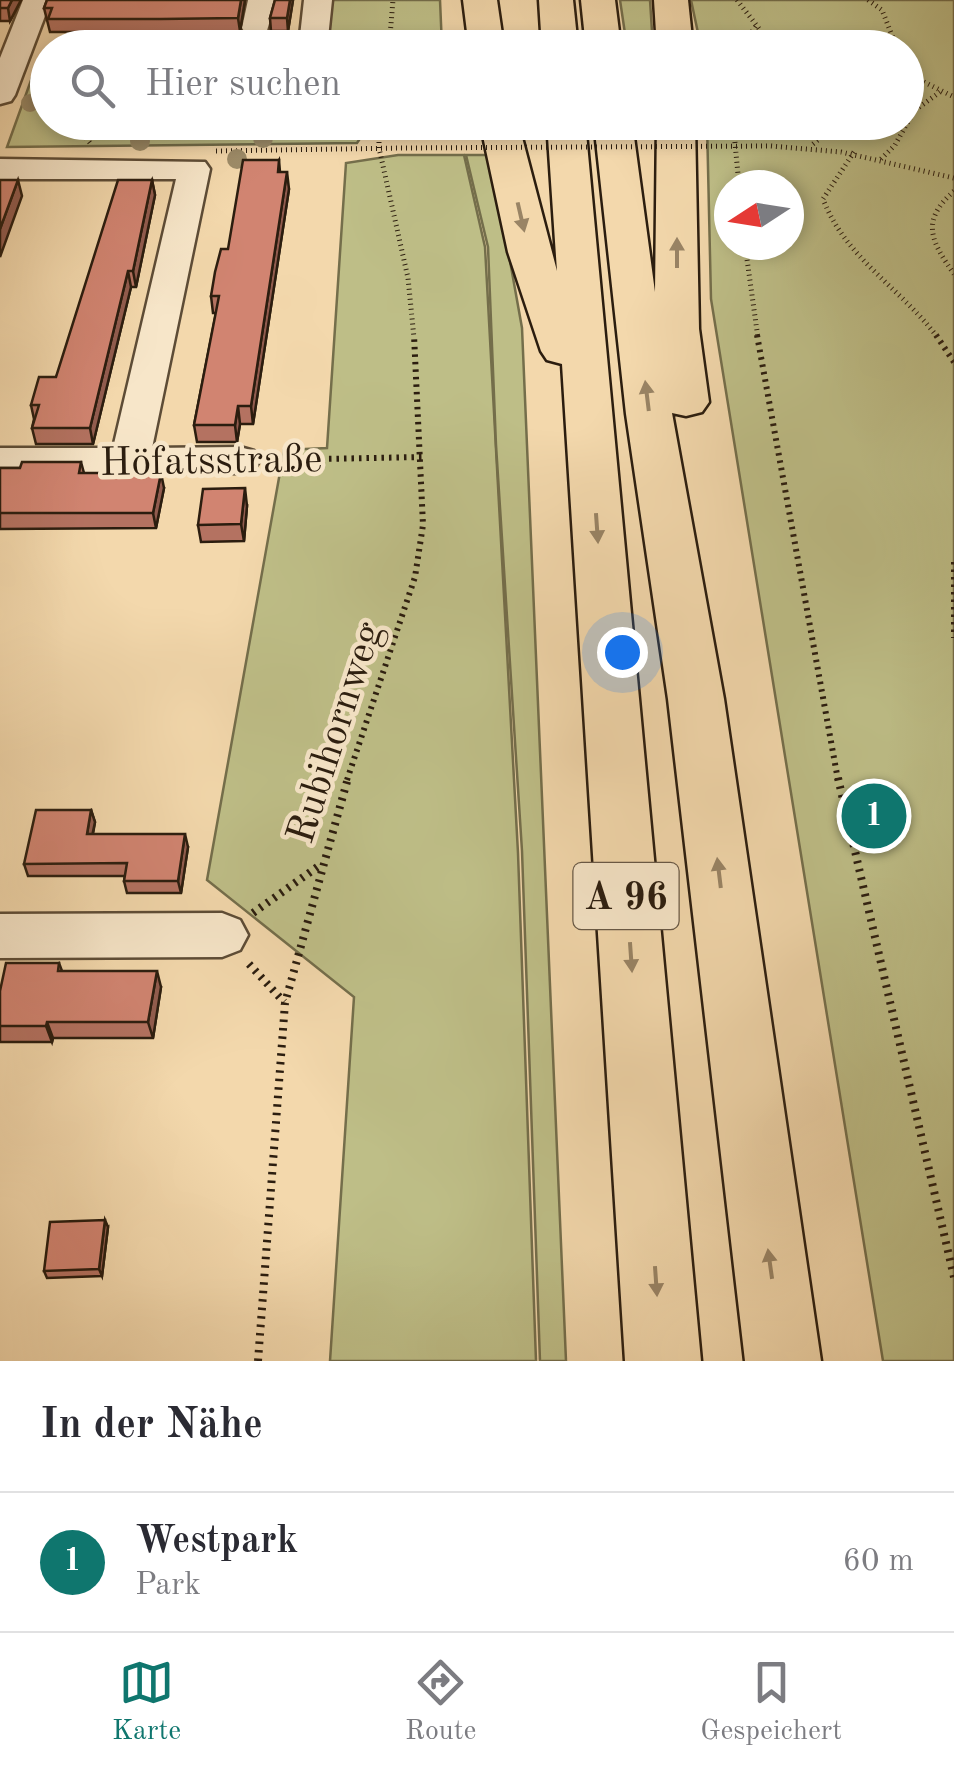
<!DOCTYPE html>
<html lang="de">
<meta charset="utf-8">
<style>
body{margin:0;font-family:"Old Standard TT",serif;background:#f7f7f7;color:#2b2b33}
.compass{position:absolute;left:714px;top:170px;width:90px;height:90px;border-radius:50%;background:#fff;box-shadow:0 5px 15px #0003;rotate:258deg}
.you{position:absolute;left:622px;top:652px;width:35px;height:35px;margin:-25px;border:8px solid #fff;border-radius:50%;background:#1a73e8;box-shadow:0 0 0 15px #1a73e833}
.badge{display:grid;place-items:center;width:65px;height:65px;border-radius:50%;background:#0f766e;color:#fff;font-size:32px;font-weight:700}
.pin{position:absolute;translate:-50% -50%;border:5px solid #fff;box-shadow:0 2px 10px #0006}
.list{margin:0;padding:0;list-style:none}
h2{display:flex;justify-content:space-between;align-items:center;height:130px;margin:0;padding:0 40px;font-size:42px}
h2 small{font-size:32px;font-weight:400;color:#7c7c81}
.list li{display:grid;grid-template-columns:65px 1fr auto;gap:30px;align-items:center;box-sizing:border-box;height:140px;padding:0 40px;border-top:2px solid #e1e1e2}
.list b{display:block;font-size:38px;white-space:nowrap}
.list p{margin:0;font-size:32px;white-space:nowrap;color:#7c7c81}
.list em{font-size:32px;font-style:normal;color:#7c7c81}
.icon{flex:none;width:55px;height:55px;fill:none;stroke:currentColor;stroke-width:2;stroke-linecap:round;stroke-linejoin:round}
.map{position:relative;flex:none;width:954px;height:1361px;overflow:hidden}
.search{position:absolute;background:#fff;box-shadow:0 5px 15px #0003;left:30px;right:30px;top:30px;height:110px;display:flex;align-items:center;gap:25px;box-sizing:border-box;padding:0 35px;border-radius:55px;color:#7c7c81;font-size:38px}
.sheet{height:270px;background:#fff}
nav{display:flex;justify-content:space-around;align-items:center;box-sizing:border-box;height:140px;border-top:2px solid #e1e1e2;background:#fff;font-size:28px;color:#7c7c81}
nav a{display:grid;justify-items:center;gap:5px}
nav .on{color:#0f766e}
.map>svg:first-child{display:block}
.green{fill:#bebe87;stroke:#746e4b;stroke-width:2.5;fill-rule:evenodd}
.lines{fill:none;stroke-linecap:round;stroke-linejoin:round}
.minor-casing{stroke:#5d4c36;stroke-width:5}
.highway-casing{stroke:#2b1d0f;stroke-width:5}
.path-far2{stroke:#2b1d0f;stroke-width:5;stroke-dasharray:1 4;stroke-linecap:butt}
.path-far1{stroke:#2b1d0f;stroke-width:6;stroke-dasharray:2.5 5;stroke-linecap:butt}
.path{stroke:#2b1d0f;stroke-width:8;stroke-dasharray:2.5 6;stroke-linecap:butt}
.minor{fill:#f7e6c9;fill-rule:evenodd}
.highway{fill:#f3d8ac;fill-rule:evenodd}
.path-bridge{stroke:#2b1d0f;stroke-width:5;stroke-dasharray:1 4;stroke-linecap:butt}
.tree{fill:#9d8c69}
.wall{fill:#b47261;stroke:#2b1d0f;stroke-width:2.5}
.shaded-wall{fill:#925c4f;stroke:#2b1d0f;stroke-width:2.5}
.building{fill:#d18471;stroke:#2b1d0f;stroke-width:2.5}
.oneway{fill:#998465}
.labels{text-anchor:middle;stroke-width:9;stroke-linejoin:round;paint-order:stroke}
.shield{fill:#f7e6c9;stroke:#685947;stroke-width:2.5}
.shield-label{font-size:38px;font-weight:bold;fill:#2b1d0f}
.street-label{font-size:40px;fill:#2b1d0f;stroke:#f7e6c9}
</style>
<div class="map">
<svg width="954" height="1361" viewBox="0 0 954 1361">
<rect width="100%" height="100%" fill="#f3d8ac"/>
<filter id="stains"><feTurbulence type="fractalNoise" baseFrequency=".002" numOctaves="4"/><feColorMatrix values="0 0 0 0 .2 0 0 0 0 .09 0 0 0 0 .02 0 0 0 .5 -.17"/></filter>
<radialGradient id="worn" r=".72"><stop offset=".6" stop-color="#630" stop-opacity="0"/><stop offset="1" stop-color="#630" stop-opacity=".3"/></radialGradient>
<!-- green -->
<g class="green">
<polygon points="325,0 440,0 442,47 311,48"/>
<polygon points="620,0 650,0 653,47 627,47"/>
<path d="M691 0H954V1361H883L711 299 707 123 906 122V48L701 47ZM729 185H789V245H729Z"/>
<polygon points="39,58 47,58 48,122 447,122 448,135 361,137 357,143 7,147"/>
<polygon points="398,155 464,155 485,247 518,853 536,1361 330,1361 354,997 207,880 284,450 327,448 346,163"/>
<polygon points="466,155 491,155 522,328 566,1361 540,1361 522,851 496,445 488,247"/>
</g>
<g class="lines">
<!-- minor casing -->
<g class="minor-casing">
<g id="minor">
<polygon points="23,0 51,0 15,95 11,101 0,104 0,58"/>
<polygon points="248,0 276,0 266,34 246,34 242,28"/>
<polygon points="304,0 332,0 328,38 321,48 291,48 300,36"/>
<polygon points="0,159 205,162 210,169 152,448 240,447 254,451 260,460 254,469 240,473 0,474 0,448 113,448 176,179 0,179"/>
<polygon points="222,913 240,920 248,935 240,950 222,957 0,958 0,914"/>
</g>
</g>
<!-- highway casing -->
<g class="highway-casing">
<g id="highway">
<polygon points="463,0 497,0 504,48 469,48"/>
<polygon points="539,0 573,0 578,48 542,48"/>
<polygon points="581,0 615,0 621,48 586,48"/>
<polygon points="654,0 688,0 693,48 657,48"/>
<polygon points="480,122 518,122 557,271 547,122 585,122 701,1361 625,1361 562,364 547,360 541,351 508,252"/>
<polygon points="594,122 632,122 655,292 657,122 695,122 699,329 709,402 702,412 686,416 672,413 724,699 821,1361 745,1361 668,699 626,414"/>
</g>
</g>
<!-- path-far2 -->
<g class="path-far2">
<polyline points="737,0 774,48"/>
<polyline points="868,0 882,10 897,48"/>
<polyline points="389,48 393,0"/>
<polyline points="741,48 756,26"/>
<polyline points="906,65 918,79 954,97"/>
<polyline points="74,122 90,143"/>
<polyline points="379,122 379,148 408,278 414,338"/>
<polyline points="733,122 739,185"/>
<polyline points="813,144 823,136 830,122"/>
<polyline points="771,146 841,152 954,178"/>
<polyline points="216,151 401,148"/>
<path d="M854 152 823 199C846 259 901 288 938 338"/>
<polyline points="881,159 895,145 914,111 940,92"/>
<path d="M954 191C920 221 931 241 954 274"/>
<polyline points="745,245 758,338"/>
</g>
<!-- path-far1 -->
<g class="path-far1">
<polyline points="757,335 838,780"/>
<polyline points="936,335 954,362"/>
<polyline points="269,460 423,457"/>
<polyline points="954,562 954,638"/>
<polyline points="347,780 415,577 423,525 414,335"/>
</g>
<!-- path -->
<g class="path">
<polyline points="838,778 954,1277"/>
<polyline points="253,913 320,865"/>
<polyline points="249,964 284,1002"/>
<polyline points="258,1361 285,1003 348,778"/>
</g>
<!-- minor -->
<use href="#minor" class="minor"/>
<!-- highway -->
<use href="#highway" class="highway"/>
<!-- path-bridge -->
<polyline class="path-bridge" points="401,148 771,146"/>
</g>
<!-- trees -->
<g class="tree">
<circle cx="30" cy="103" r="9"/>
<circle cx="263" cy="138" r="10"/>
<circle cx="140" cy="141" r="10"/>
<circle cx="237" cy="159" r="10"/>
</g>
<!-- wall -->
<g class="wall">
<polygon points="0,0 21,0 10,21 0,21"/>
<polygon points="47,0 245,0 240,31 163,32 50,32 44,8"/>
<polygon points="275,0 293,0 288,31 271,31 270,18"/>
<polygon points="279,160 280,172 289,189 253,424 240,424 237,442 197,442 194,425 216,313 213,313 211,296 228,249"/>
<polygon points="152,180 155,195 136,287 131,287 93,444 36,444 32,428 34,419 31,405 56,377"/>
<polygon points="81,462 84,473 164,488 156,528 0,529 0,468 20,468"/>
<polygon points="247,506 244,541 201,542 198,525"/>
<polygon points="91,810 95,822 93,834 188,847 181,893 127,893 124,881 125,876 28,876 24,864"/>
<polygon points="59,963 62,971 161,987 153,1038 53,1038 52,1042 0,1042 0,991"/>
<polygon points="108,1227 102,1276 47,1278 44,1271"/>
</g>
<!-- shaded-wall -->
<g class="shaded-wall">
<polygon points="12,0 21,0 10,21 8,8"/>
<polygon points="241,0 245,0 240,31 238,18"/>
<polygon points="290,0 293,0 288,31 287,18"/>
<polygon points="287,172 289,189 253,424 251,406"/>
<polygon points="18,180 22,196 0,257 0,229"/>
<polygon points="152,180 155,195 136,287 133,271"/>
<polygon points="128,271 131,287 93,444 90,428"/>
<polygon points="238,406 240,424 237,442 235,425"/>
<polygon points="161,473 164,488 156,528 153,513"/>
<polygon points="245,488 247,506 244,541 241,524"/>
<polygon points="91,810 95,822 90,846 87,834"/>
<polygon points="185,834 188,847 181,893 178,881"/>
<polygon points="157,971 161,987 153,1038 148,1022"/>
<polygon points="47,1022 53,1038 52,1042 46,1026"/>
<polygon points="105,1220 108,1227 102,1276 99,1269"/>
</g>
<!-- building -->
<g class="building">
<polygon points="0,0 12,0 8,8 0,8"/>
<polygon points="47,0 241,0 238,18 161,19 48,19 52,8 44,8"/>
<polygon points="275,0 290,0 287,18 270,18"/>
<polygon points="243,160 279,160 278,172 287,172 251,406 238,406 235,425 194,425 219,296 211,296 215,272 221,249 228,249"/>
<polygon points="0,180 18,180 0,229"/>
<polygon points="118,180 152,180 133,271 128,271 90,428 32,428 39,405 31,405 39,377 56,377"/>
<polygon points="22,462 81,462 79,473 161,473 153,513 0,513 0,468 20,468"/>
<polygon points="245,488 241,524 198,525 203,489"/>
<polygon points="36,810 91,810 87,834 185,834 178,881 124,881 127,863 24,864"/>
<polygon points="6,963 59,963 58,971 157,971 148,1022 47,1022 46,1026 0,1026 0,991"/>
<polygon points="105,1220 99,1269 44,1271 50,1222"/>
</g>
<!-- one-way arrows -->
<defs><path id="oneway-solid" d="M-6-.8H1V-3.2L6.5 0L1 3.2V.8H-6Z" transform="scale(2.5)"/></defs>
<g class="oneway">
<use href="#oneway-solid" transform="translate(521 217) rotate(77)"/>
<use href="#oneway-solid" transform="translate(677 253) rotate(-90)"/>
<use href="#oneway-solid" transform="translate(647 396) rotate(-97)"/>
<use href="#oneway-solid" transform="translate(597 528) rotate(86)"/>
<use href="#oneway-solid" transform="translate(719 873) rotate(-97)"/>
<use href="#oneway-solid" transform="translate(631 957) rotate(86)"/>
<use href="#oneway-solid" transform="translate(770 1264) rotate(-98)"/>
<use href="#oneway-solid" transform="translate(656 1281) rotate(86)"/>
</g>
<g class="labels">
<!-- shield labels -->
<rect class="shield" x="573.5" y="863" width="105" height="66" rx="8"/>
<g class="shield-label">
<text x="626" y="909">A 96</text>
</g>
<!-- street labels -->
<g class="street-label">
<text transform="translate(211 459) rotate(-1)" y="14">Höfatsstraße</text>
<text transform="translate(333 732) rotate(-72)" y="14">Rubihornweg</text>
</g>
</g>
<rect width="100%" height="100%" filter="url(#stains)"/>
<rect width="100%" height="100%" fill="url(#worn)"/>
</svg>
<svg class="compass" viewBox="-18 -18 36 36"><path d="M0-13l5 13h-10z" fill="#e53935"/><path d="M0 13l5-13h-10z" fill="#7c7c81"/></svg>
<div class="you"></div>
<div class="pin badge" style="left:874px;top:816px">1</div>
<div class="search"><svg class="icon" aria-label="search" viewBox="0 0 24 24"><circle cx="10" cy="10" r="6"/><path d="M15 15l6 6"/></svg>Hier suchen</div>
</div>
<section class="sheet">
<h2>In der Nähe<small></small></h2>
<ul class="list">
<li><span class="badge">1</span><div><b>Westpark</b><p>Park</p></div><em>60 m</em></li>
</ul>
</section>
<nav>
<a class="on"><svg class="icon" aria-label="map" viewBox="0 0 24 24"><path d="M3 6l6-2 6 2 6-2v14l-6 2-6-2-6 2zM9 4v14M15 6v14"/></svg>Karte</a>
<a><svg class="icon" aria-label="directions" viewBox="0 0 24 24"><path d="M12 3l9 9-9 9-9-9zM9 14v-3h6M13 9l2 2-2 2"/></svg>Route</a>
<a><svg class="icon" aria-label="saved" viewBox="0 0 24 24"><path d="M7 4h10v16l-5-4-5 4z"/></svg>Gespeichert</a>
</nav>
